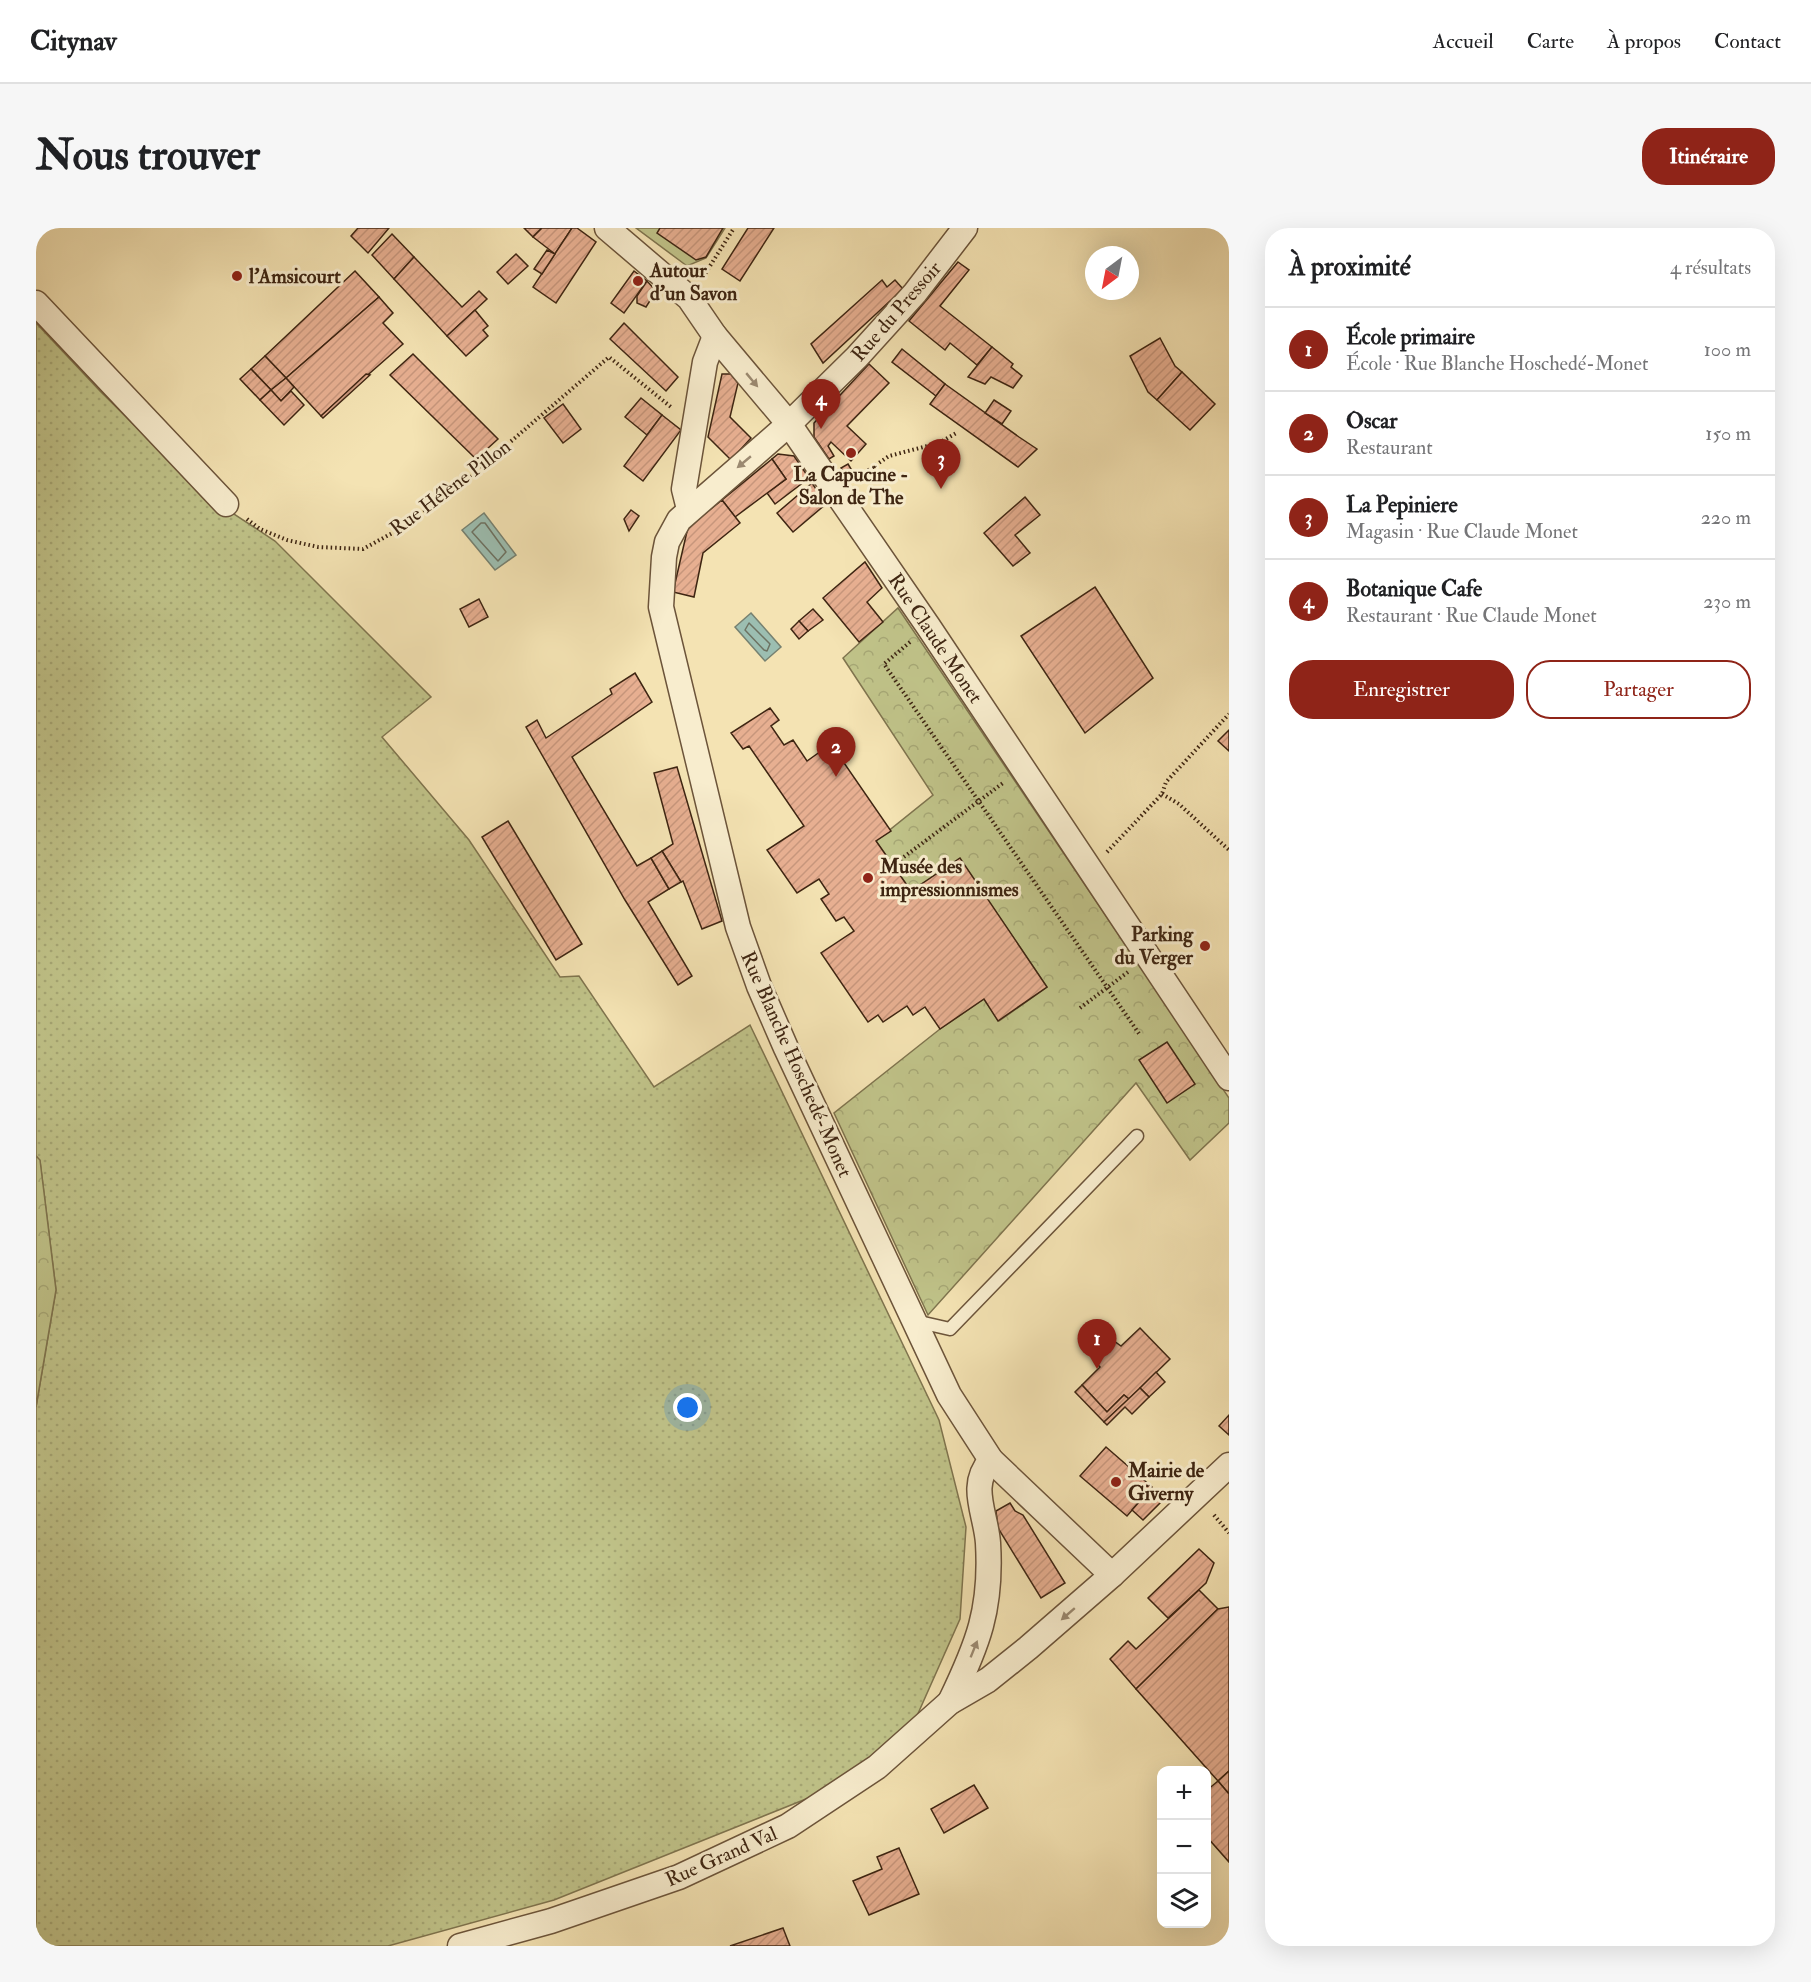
<!DOCTYPE html>
<html lang="fr">
<meta charset="utf-8">
<style>
body{margin:0;font-family:"IM FELL Double Pica",serif;background:#f6f6f6;color:#202124}
.controls{position:absolute;right:18px;bottom:18px;display:grid;overflow:hidden;border-radius:12px;box-shadow:0 6px 24px #0002}
.controls button{width:54px;height:54px;display:grid;place-items:center;padding:0;border:0;border-bottom:2px solid #e0e0e0;background:#fff;color:#202124;font:30px sans-serif}
.compass{position:absolute;left:1049px;top:18px;width:54px;height:54px;border-radius:50%;background:#fff;box-shadow:0 6px 24px #0002;rotate:212deg}
.you{position:absolute;left:652px;top:1180px;width:21px;height:21px;margin:-15px;border:4px solid #fff;border-radius:50%;background:#1a73e8;box-shadow:0 0 0 9px #1a73e833}
.badge{display:grid;place-items:center;width:39px;height:39px;border-radius:50%;background:#8f2418;color:#fff;font-size:20px;font-weight:700}
.pin{position:absolute;translate:-50% -50px;filter:drop-shadow(0 2px 3px #0008)}
.pin::after{content:'';position:absolute;top:32px;width:21px;height:18px;background:inherit;clip-path:polygon(0 0,100% 0,50% 100%)}
.list{margin:0;padding:0;list-style:none}
h2{display:flex;justify-content:space-between;align-items:center;height:78px;margin:0;padding:0 24px;font-size:26px}
h2 small{font-size:20px;font-weight:400;color:#757577}
.list li{display:grid;grid-template-columns:39px 1fr auto;gap:18px;align-items:center;box-sizing:border-box;height:84px;padding:0 24px;border-top:2px solid #e0e0e0}
.list b{display:block;font-size:22px;white-space:nowrap}
.list p{margin:0;font-size:20px;white-space:nowrap;color:#757577}
.list em{font-size:20px;font-style:normal;color:#757577}
.actions{display:flex;gap:12px;padding:18px 24px}
.actions a{flex:1;padding:14px 0;border:2px solid #8f2418;border-radius:24px;text-align:center;font-size:21px;color:#8f2418}
.actions .main{background:#8f2418;color:#fff}
.icon{flex:none;width:33px;height:33px;fill:none;stroke:currentColor;stroke-width:2;stroke-linecap:round;stroke-linejoin:round}
.map{position:relative;flex:none;width:1193px;height:1718px;overflow:hidden;border-radius:24px}
header{display:flex;align-items:center;gap:36px;box-sizing:border-box;height:84px;padding:0 30px;background:#fff;border-bottom:2px solid #e0e0e0}
header strong{font-size:28px}
nav{display:flex;gap:33px;margin-inline-start:auto;font-size:21px}
.intro{display:flex;align-items:center;justify-content:space-between;box-sizing:border-box;height:144px;padding:0 36px}
h1{margin:0;font-size:42px}
.button{padding:15px 27px;border-radius:24px;background:#8f2418;color:#fff;font-size:21px;font-weight:700}
main{display:flex;gap:36px;padding:0 36px}
aside{flex:1;background:#fff;border-radius:24px;box-shadow:0 6px 24px #0002}
.map>svg:first-child{display:block}
.grass{fill:url(#grass-dots);stroke:#7f744e;stroke-width:1.5}
.forest{fill:url(#forest-crowns);stroke:#7f744e;stroke-width:1.5}
.garden{fill:#c0c389;stroke:#7f744e;stroke-width:1.5}
.water{fill:#9cbeb1;stroke:#768171;stroke-width:1.5}
.lines{fill:none;stroke-linecap:round;stroke-linejoin:round}
.shore{stroke:#6d7262;stroke-width:1.5}
.building{fill:url(#building-hatch);stroke:#3e2512;stroke-width:1.5}
.lane-casing{stroke:#6c543a;stroke-width:15}
.street-casing{stroke:#6c543a;stroke-width:27}
.path{stroke:#3e2512;stroke-width:4;stroke-dasharray:1.5 3;stroke-linecap:butt}
.lane{stroke:#f8edce;stroke-width:12}
.street{stroke:#f8edce;stroke-width:24}
.oneway{fill:#9b8970}
.poi-dot{fill:#8f2418;stroke:#f8edce;stroke-width:2}
.labels{text-anchor:middle;stroke-width:6;stroke-linejoin:round;paint-order:stroke}
.poi-label{font-size:20px;font-weight:bold;fill:#3e2512;stroke:#f8edce;text-anchor:start}
.street-label{font-size:20px;fill:#3e2512;stroke:#f8edce}
</style>
<header>
<strong>Citynav</strong>
<nav><a>Accueil</a><a>Carte</a><a>À propos</a><a>Contact</a></nav>
</header>
<div class="intro"><h1>Nous trouver</h1><a class="button">Itinéraire</a></div>
<main>
<div class="map">
<svg width="1193" height="1718" viewBox="0 0 1193 1718">
<defs>
<pattern id="grass-dots" width="8" height="8" patternUnits="userSpaceOnUse" patternTransform="scale(1.5)"><rect width="8" height="8" fill="#c0c389"/><path d="M2 2h.1M6 6h.1" fill="none" stroke="#a6a775" stroke-width="1.8" stroke-linecap="round"/></pattern>
<pattern id="forest-crowns" width="20" height="18" patternUnits="userSpaceOnUse" patternTransform="scale(1.5)"><rect width="20" height="18" fill="#c0c389"/><path d="M2 6a3 3 0 1 1 6 0M12 15a3 3 0 1 1 6 0" fill="none" stroke="#a6a775"/></pattern>
<pattern id="building-hatch" width="6" height="6" patternUnits="userSpaceOnUse" patternTransform="scale(1.5)"><rect width="6" height="6" fill="#e7af91"/><path d="M-1 1l2-2M0 6l6-6M5 7l2-2" fill="none" stroke="#c7967c"/></pattern>
</defs>
<rect width="100%" height="100%" fill="#f4e3b3"/>
<filter id="stains"><feTurbulence type="fractalNoise" baseFrequency=".00333" numOctaves="4"/><feColorMatrix values="0 0 0 0 .2 0 0 0 0 .09 0 0 0 0 .02 0 0 0 .5 -.17"/></filter>
<radialGradient id="worn" r=".72"><stop offset=".6" stop-color="#630" stop-opacity="0"/><stop offset="1" stop-color="#630" stop-opacity=".3"/></radialGradient>
<!-- grass -->
<polygon class="grass" points="0,95 64,163 169,267 239,313 395,469 346,509 433,612 524,749 543,748 618,859 714,797 903,1192 930,1299 924,1391 880,1490 800,1559 518,1672 352,1718 0,1718 0,1179 20,1062 4,933 0,928"/>
<!-- forest -->
<g class="forest">
<polygon points="862,380 1193,870 1193,895 1154,932 1100,855 892,1087 798,885 904,801 948,771 963,793 1011,759 924,631 875,663 840,613 897,567 807,430"/>
<polygon points="0,928 4,932 20,1062 0,1179"/>
</g>
<!-- garden -->
<polygon class="garden" points="600,0 689,0 670,30 651,38"/>
<!-- water -->
<g class="water">
<polygon points="448,285 480,327 459,342 426,302"/>
<polygon points="715,385 745,419 729,433 699,399"/>
</g>
<g class="lines">
<!-- shore -->
<g class="shore">
<polygon points="445,295 449,295 470,324 462,333 436,304"/>
<polygon points="713,395 734,416 731,423 728,422 709,402"/>
</g>
</g>
<!-- building -->
<g class="building">
<polygon points="322,0 353,0 332,25 315,8"/>
<polygon points="488,0 506,0 497,9"/>
<polygon points="506,0 536,0 519,26 497,9"/>
<polygon points="536,0 541,0 560,14 520,75 497,59"/>
<polygon points="624,0 687,0 670,29 660,32 621,5"/>
<polygon points="712,0 738,0 704,53 686,41"/>
<polygon points="356,6 378,29 358,51 336,27"/>
<polygon points="511,22 519,26 506,46 498,41"/>
<polygon points="480,26 492,38 472,56 461,44"/>
<polygon points="378,29 426,79 443,63 451,71 411,108 358,51"/>
<polygon points="922,34 933,42 904,78 956,119 941,137 914,115 909,122 873,93"/>
<polygon points="319,43 343,69 250,150 229,128"/>
<polygon points="598,43 611,53 588,85 575,75"/>
<polygon points="846,52 851,59 859,52 867,61 787,135 775,116"/>
<polygon points="611,53 620,63 610,79 601,75 601,68"/>
<polygon points="343,69 357,85 347,95 367,116 285,188 250,150"/>
<polygon points="439,82 452,98 447,102 452,108 430,128 411,108"/>
<polygon points="588,95 642,149 630,163 574,111"/>
<polygon points="1124,110 1139,138 1146,144 1121,172 1112,164 1094,128"/>
<polygon points="956,119 977,136 975,139 986,148 977,160 955,149 949,156 932,149"/>
<polygon points="866,121 909,156 900,168 856,134"/>
<polygon points="377,126 462,211 440,231 354,147"/>
<polygon points="229,128 250,150 235,162 215,141"/>
<polygon points="833,136 853,155 811,198 830,216 815,233 795,214 792,218 798,228 793,231 778,209 778,195"/>
<polygon points="215,141 235,162 224,172 204,151"/>
<polygon points="1146,144 1179,176 1154,202 1121,172"/>
<polygon points="330,146 334,147 287,190 285,188"/>
<polygon points="686,146 695,146 702,155 694,189 715,210 695,232 672,209"/>
<polygon points="250,150 258,159 245,173 235,162"/>
<polygon points="909,156 983,209 1001,221 982,239 894,176"/>
<polygon points="235,162 245,173 255,163 268,177 248,197 224,172"/>
<polygon points="605,170 626,187 611,207 589,189"/>
<polygon points="958,172 975,183 966,196 949,185"/>
<polygon points="527,176 545,201 527,215 508,190"/>
<polygon points="626,187 645,202 607,253 588,238"/>
<polygon points="742,226 758,228 773,250 739,276 731,265 750,251 736,231"/>
<polygon points="736,231 750,251 699,289 686,272"/>
<polygon points="812,236 818,246 812,250 805,240"/>
<polygon points="776,255 790,276 757,304 741,285"/>
<polygon points="989,269 1004,287 979,307 994,325 977,338 948,305"/>
<polygon points="686,272 704,295 667,325 658,369 637,364 652,299"/>
<polygon points="595,282 603,288 593,303 588,291"/>
<polygon points="829,334 846,360 831,374 847,394 823,414 787,370"/>
<polygon points="1059,359 1117,450 1049,505 985,408"/>
<polygon points="443,371 452,389 433,399 424,381"/>
<polygon points="777,381 787,392 772,403 763,393"/>
<polygon points="763,393 772,403 763,411 755,401"/>
<polygon points="599,445 616,474 536,529 601,638 615,630 633,661 612,674 656,748 642,757 589,672 490,499 501,492 510,510 576,466 574,461"/>
<polygon points="734,480 743,492 735,498 748,517 757,512 771,533 795,516 855,603 840,613 875,663 924,630 1011,759 962,793 948,771 904,801 889,779 877,787 871,778 847,794 842,787 832,794 785,725 818,703 808,689 800,693 785,671 793,666 783,651 761,665 731,622 768,598 713,518 707,521 695,505"/>
<polygon points="1193,502 1193,523 1182,513"/>
<polygon points="641,539 686,693 666,701 647,653 645,654 626,623 637,616 618,545"/>
<polygon points="472,593 546,716 520,732 446,609"/>
<polygon points="626,623 645,654 633,661 615,630"/>
<polygon points="1131,814 1159,856 1131,875 1103,832"/>
<polygon points="1104,1100 1134,1131 1093,1171 1088,1167 1071,1184 1046,1157 1064,1139 1058,1133 1078,1113 1085,1118"/>
<polygon points="1120,1144 1129,1154 1113,1169 1104,1160"/>
<polygon points="1046,1157 1071,1184 1088,1167 1093,1171 1068,1194 1039,1164"/>
<polygon points="1104,1160 1113,1169 1096,1186 1089,1179 1071,1197 1068,1194"/>
<polygon points="1193,1187 1193,1207 1183,1198"/>
<polygon points="1070,1219 1116,1259 1091,1288 1044,1248"/>
<polygon points="1112,1264 1125,1274 1107,1292 1096,1282"/>
<polygon points="974,1275 979,1283 987,1287 1029,1355 1005,1370 962,1300 960,1283"/>
<polygon points="1163,1321 1178,1335 1170,1355 1132,1390 1112,1370"/>
<polygon points="1163,1362 1182,1381 1100,1461 1074,1431 1092,1413 1100,1421"/>
<polygon points="1193,1379 1193,1543 1182,1553 1100,1461 1182,1381"/>
<polygon points="1193,1543 1193,1566 1182,1553"/>
<polygon points="1182,1553 1193,1566 1193,1634 1170,1608 1170,1563"/>
<polygon points="938,1557 952,1580 908,1605 895,1581"/>
<polygon points="863,1620 883,1666 833,1687 817,1653 846,1641 841,1629"/>
<polygon points="747,1700 754,1718 694,1718"/>
</g>
<g class="lines">
<!-- lane casing -->
<g class="lane-casing">
<polyline id="lane" points="879,1093 914,1101 1101,908"/>
</g>
<!-- street casing -->
<g class="street-casing">
<g id="street">
<polyline points="571,0 653,70 679,108 753,196 892,398 1193,850"/>
<polyline points="929,0 879,65 821,129 753,196 643,292 631,314 628,329 625,379 702,699 723,758 750,820 913,1167 955,1232 1076,1347"/>
<polyline points="0,75 190,276"/>
<polyline points="653,281 648,261 669,134 679,108"/>
<path d="M914 1474C942 1416 956 1381 952 1315 950 1285 932 1258 955 1232"/>
<polyline points="424,1718 515,1693 643,1649 752,1598 841,1539 914,1474 952,1452 992,1420 1076,1347 1193,1237"/>
</g>
</g>
<!-- path -->
<g class="path">
<polyline points="667,49 698,0"/>
<polyline points="821,250 853,228 903,215 922,204"/>
<polyline points="211,291 224,301 251,312 282,319 327,321 373,296 444,240 573,129 635,179"/>
<polyline points="874,414 848,436 1104,807"/>
<polyline points="1126,566 1143,576 1193,622"/>
<polyline points="1071,624 1126,566 1130,554 1193,486"/>
<polyline points="857,637 967,555"/>
<polyline points="1044,780 1092,744"/>
<polyline points="1178,1287 1193,1305"/>
</g>
<!-- lane -->
<use href="#lane" class="lane"/>
<!-- street -->
<use href="#street" class="street"/>
</g>
<!-- one-way arrows -->
<defs><path id="oneway-solid" d="M-6-.8H1V-3.2L6.5 0L1 3.2V.8H-6Z" transform="scale(1.5)"/></defs>
<g class="oneway">
<use href="#oneway-solid" transform="translate(716 152) rotate(50)"/>
<use href="#oneway-solid" transform="translate(708 234) rotate(140)"/>
<use href="#oneway-solid" transform="translate(1032 1386) rotate(139)"/>
<use href="#oneway-solid" transform="translate(938 1421) rotate(-68)"/>
</g>
<!-- markers -->
<g class="poi-dot">
<circle cx="201" cy="48" r="6"/>
<circle cx="602" cy="53" r="6"/>
<circle cx="815" cy="225" r="6"/>
<circle cx="832" cy="650" r="6"/>
<circle cx="1169" cy="718" r="6"/>
<circle cx="1080" cy="1254" r="6"/>
</g>
<g class="labels">
<!-- poi labels -->
<g class="poi-label">
<text x="614" y="49">Autour<tspan x="614" dy="23">d'un Savon</tspan></text>
<text x="213" y="55">l'Amsicourt</text>
<text x="815" y="253" text-anchor="middle">La Capucine -<tspan x="815" dy="23">Salon de The</tspan></text>
<text x="844" y="645">Musée des<tspan x="844" dy="23">impressionnismes</tspan></text>
<text x="1157" y="713" text-anchor="end">Parking<tspan x="1157" dy="23">du Verger</tspan></text>
<text x="1092" y="1249">Mairie de<tspan x="1092" dy="23">Giverny</tspan></text>
</g>
<!-- street labels -->
<g class="street-label">
<text transform="translate(860 83) rotate(-49)" y="7">Rue du Pressoir</text>
<text transform="translate(414 259) rotate(-37)" y="7">Rue Hélène Pillon</text>
<text transform="translate(900 410) rotate(56)" y="7">Rue Claude Monet</text>
<text transform="translate(761 836) rotate(66)" y="7">Rue Blanche Hoschedé-Monet</text>
<text transform="translate(685 1628) rotate(-24)" y="7">Rue Grand Val</text>
</g>
</g>
<rect width="100%" height="100%" filter="url(#stains)"/>
<rect width="100%" height="100%" fill="url(#worn)"/>
</svg>
<div class="controls">
<button>+</button>
<button>−</button>
<button><svg class="icon" aria-label="layers" viewBox="0 0 24 24"><path d="M12 4l9 5-9 5-9-5zM3 14l9 5 9-5"/></svg></button>
</div>
<svg class="compass" viewBox="-18 -18 36 36"><path d="M0-13l5 13h-10z" fill="#e53935"/><path d="M0 13l5-13h-10z" fill="#757577"/></svg>
<div class="you"></div>
<div class="pin badge" style="left:1061px;top:1141px">1</div>
<div class="pin badge" style="left:800px;top:549px">2</div>
<div class="pin badge" style="left:905px;top:261px">3</div>
<div class="pin badge" style="left:785px;top:201px">4</div>
</div>
<aside>
<h2>À proximité<small>4 résultats</small></h2>
<ul class="list">
<li><span class="badge">1</span><div><b>École primaire</b><p>École · Rue Blanche Hoschedé-Monet</p></div><em>100 m</em></li>
<li><span class="badge">2</span><div><b>Oscar</b><p>Restaurant</p></div><em>150 m</em></li>
<li><span class="badge">3</span><div><b>La Pepiniere</b><p>Magasin · Rue Claude Monet</p></div><em>220 m</em></li>
<li><span class="badge">4</span><div><b>Botanique Cafe</b><p>Restaurant · Rue Claude Monet</p></div><em>230 m</em></li>
</ul>
<div class="actions"><a class="main">Enregistrer</a><a>Partager</a></div>
</aside>
</main>
